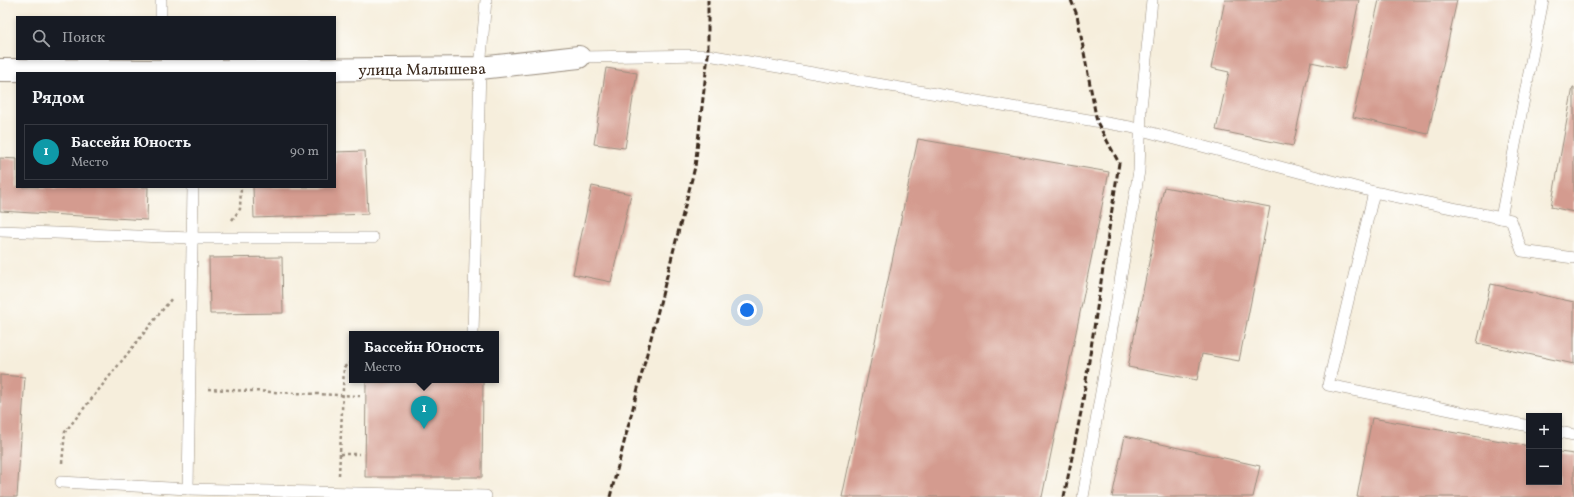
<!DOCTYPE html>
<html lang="ru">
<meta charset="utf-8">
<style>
body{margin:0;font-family:Vollkorn,serif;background:#242831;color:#f1f3f6}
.controls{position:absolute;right:12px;bottom:12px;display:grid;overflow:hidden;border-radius:0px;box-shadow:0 2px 6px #0003}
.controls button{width:36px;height:36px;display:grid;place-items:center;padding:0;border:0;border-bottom:1px solid #363941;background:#171b24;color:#f1f3f6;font:20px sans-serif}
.you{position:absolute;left:747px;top:310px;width:14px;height:14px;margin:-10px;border:3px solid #fff;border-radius:50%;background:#1a73e8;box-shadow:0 0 0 6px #1a73e833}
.badge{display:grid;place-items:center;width:26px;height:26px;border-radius:50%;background:#d690ce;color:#fff;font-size:13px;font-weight:700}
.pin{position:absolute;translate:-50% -33px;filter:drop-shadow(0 1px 2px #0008)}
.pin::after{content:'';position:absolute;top:21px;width:14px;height:12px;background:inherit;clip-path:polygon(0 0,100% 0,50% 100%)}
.popup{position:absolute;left:349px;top:331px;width:150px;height:52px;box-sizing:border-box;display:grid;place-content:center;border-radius:0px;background:#171b24;filter:drop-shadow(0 1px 3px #0005);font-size:13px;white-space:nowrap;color:#9ea1a6}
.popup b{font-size:15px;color:#f1f3f6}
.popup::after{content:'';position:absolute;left:50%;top:100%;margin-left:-8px;border:8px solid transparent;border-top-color:#171b24}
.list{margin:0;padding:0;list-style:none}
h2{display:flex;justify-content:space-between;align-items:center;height:52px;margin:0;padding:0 16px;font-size:17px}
h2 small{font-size:13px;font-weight:400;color:#9ea1a6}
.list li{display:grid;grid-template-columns:26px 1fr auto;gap:12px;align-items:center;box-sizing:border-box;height:56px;margin:0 8px 8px;padding:0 8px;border:1px solid #363941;border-radius:0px}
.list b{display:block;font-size:15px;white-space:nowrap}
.list p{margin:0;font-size:13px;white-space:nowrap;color:#9ea1a6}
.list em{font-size:13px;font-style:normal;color:#9ea1a6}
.icon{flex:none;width:22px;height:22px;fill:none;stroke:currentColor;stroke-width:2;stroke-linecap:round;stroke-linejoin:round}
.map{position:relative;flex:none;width:1574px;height:497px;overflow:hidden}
.search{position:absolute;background:#171b24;box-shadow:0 2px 6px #0003;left:16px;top:16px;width:320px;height:44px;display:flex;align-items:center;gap:10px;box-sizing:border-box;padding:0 14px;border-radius:0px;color:#9ea1a6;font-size:15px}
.panel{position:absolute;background:#171b24;box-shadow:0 2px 6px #0003;left:16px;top:72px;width:320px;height:116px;border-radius:0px}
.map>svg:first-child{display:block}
.building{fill:#d49b8f}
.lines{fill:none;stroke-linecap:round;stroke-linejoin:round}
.lane-casing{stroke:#988c7d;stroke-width:12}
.street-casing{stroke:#988c7d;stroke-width:24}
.path{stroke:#988c7d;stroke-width:2.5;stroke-dasharray:3 3;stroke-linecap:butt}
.lane{stroke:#fff;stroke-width:11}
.street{stroke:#fff;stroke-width:22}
.rail{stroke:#3b2a1e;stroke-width:3;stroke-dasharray:6 3;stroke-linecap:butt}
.labels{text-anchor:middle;stroke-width:4;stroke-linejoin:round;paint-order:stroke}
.street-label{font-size:16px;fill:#3b2a1e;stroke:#fdfcf7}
</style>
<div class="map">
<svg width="1574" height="497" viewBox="0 0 1574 497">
<rect width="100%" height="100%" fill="#fdfcf7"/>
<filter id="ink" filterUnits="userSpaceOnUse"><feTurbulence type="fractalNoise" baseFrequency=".025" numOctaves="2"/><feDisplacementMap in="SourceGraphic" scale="8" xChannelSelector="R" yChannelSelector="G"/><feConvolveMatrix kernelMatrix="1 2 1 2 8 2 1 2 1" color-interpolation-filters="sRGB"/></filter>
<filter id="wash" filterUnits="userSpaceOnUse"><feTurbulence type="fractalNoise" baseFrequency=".012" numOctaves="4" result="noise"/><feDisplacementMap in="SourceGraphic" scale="16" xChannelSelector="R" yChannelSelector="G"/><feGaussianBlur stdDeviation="0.9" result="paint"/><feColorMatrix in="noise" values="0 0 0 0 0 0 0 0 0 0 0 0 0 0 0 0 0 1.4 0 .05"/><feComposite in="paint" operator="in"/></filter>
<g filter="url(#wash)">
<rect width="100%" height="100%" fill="#f6eedc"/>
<g id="blocks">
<!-- building -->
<g class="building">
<polygon points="1225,0 1359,0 1345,69 1311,62 1293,146 1216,130 1229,72 1211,68"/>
<polygon points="1379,0 1457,0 1428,134 1353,117"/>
<polygon points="606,68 637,73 625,148 594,144"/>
<polygon points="1573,87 1574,87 1574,212 1551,207"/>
<polygon points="918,139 1109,172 1042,497 842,497"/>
<polygon points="365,151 368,214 254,218 253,187 335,187 335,152"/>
<polygon points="0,158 17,159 17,187 148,187 147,220 0,211"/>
<polygon points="592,186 631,194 611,282 573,274"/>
<polygon points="1164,187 1270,207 1239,361 1202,354 1197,380 1128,367"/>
<polygon points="282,257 283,313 210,314 209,258"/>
<polygon points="1491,284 1574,302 1574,364 1477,343"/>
<polygon points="0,375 25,377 17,497 0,497"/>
<polygon points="483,381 482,477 365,477 366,382"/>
<polygon points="1372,418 1529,446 1529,482 1559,482 1559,452 1574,454 1574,497 1357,497"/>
<polygon points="1125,436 1260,466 1253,497 1112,497"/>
</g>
</g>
</g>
<g filter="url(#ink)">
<use href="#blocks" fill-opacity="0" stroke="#988c7d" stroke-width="1"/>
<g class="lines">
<!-- lane casing -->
<g class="lane-casing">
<g id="lane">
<polyline points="161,17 161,0"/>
<polyline points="579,57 708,55 1130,127 1374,192"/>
<polyline points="1501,218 1543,0"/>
<polyline points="0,231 192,238 373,238"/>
<polyline points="473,334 480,68 486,0"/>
<polyline points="1529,426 1328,385 1374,192 1511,220 1522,251 1574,258"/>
<polyline points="1559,432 1574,435"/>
<polyline points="61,482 188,489 193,187"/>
<polyline points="188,489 486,496"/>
<polyline points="1083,497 1139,171 1141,108 1152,0"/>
</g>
</g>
<!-- street casing -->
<g class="street-casing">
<g id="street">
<path id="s1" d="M0 70 195 71 480 68 579 57"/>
</g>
</g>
<!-- path -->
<g class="path">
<polyline points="232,220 240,209 241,187"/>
<polyline points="208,389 360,396"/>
<polyline points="340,454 359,454"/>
<polyline points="62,463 65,432 172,298"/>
<polyline points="339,475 344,367 352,362"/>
</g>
<!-- lane -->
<use href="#lane" class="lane"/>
<!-- street -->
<use href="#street" class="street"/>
<!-- rail -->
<g class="rail">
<polyline points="610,497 695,167 708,55 708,0"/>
<polyline points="1064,497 1082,407 1119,163 1097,122 1077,15 1071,0"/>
</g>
</g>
</g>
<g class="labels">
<!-- street labels -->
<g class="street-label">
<text dy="6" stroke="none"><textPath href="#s1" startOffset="422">улица Малышева</textPath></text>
</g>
</g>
</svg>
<div class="controls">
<button>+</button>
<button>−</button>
</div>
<div class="you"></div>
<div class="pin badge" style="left:424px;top:429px;background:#0f9aa8">1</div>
<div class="popup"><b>Бассейн Юность</b>Место</div>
<div class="search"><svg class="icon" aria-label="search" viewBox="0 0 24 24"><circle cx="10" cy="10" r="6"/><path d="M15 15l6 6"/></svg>Поиск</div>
<section class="panel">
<h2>Рядом<small></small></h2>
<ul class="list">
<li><span class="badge" style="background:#0f9aa8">1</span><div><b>Бассейн Юность</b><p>Место</p></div><em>90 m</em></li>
</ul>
</section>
</div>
